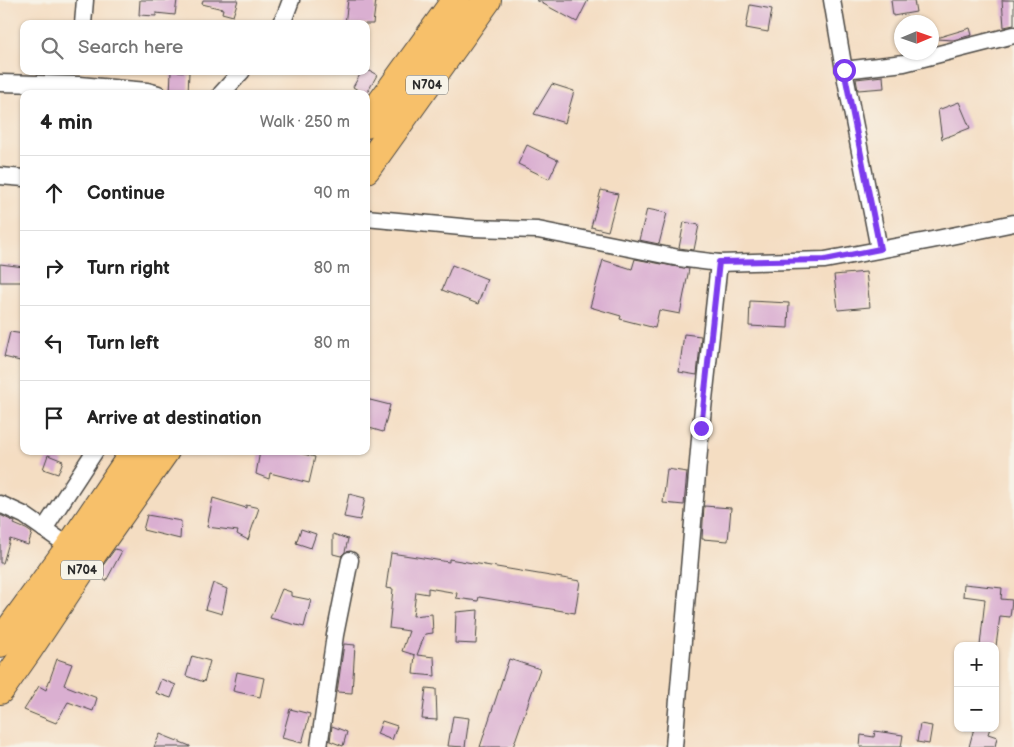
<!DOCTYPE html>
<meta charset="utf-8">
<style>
body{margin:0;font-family:"Balsamiq Sans",sans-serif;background:#f6f6f6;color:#222}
.controls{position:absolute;right:15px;bottom:15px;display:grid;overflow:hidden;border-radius:10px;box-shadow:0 1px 4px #0004}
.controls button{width:45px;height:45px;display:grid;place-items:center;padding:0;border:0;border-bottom:1px solid #e0e0e0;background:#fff;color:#222;font:25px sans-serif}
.compass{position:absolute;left:894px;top:15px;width:45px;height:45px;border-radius:50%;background:#fff;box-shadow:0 1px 4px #0004;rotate:88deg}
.stop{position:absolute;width:15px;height:15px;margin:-11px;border:4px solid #7c3aed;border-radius:50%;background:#fff}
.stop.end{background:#7c3aed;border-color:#fff;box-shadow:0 1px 5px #0008}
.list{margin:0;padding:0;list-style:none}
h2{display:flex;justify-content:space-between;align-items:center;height:65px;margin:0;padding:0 20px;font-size:21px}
h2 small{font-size:16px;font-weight:400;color:#767676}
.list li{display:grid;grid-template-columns:32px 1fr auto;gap:15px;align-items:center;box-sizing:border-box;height:75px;padding:0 20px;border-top:1px solid #e0e0e0}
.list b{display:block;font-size:19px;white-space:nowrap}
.list em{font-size:16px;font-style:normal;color:#767676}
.icon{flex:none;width:28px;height:28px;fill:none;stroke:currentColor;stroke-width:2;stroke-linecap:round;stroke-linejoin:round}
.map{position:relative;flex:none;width:1014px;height:747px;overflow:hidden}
.search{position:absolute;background:#fff;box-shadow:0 1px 4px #0004;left:20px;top:20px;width:350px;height:55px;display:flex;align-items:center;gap:12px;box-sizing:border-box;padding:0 18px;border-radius:10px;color:#767676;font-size:19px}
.panel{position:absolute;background:#fff;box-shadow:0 1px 4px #0004;left:20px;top:90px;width:350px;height:365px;border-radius:10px}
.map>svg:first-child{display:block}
.building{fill:#daafd1}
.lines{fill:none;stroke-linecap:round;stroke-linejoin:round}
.street-casing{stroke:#494642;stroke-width:19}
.highway-casing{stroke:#494642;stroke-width:30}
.street{stroke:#fff;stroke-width:16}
.highway{stroke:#f7c06b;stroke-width:28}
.route{stroke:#7c3aed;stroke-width:6}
.labels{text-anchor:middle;stroke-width:5;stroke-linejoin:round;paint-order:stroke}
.shield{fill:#f7f3e8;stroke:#686764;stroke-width:1}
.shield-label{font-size:12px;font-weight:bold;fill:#2b2b2b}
</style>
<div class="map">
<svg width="1014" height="747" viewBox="0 0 1014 747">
<rect width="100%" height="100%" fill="#f7f3e8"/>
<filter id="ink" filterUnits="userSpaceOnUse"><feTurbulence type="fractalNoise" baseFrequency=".02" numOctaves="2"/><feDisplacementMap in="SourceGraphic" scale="10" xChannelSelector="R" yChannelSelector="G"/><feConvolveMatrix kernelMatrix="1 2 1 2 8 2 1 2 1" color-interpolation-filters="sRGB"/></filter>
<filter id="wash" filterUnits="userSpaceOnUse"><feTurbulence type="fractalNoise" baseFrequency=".0096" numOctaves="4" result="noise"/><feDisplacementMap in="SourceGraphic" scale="20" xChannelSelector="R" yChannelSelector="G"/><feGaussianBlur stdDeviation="1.12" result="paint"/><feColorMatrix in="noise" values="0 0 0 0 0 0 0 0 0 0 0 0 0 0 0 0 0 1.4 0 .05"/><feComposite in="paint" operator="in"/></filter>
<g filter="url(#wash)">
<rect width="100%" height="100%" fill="#f4ddc2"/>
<g id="blocks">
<!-- building -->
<g class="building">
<polygon points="140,0 177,0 175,15 156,13 156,16 139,15"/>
<polygon points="203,0 238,0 233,16 222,13 223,9 202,4"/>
<polygon points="348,0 376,0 373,24 345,24"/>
<polygon points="536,0 588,0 577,22"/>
<polygon points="891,0 914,0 916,12 893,16"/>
<polygon points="1002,0 1014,0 1014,25 1004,27"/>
<polygon points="750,5 772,9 768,32 746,28"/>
<polygon points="970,28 972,35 953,40 936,39 936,38"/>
<polygon points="171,71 189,72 188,94 170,94"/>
<polygon points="362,71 370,71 377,75 366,95 353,87"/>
<polygon points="883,76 884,88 858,90 856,79"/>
<polygon points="552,84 574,91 565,123 534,114"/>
<polygon points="959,102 970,128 942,139 938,110"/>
<polygon points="527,145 558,160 549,179 518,164"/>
<polygon points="601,190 618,194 608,231 591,227"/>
<polygon points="647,209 667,213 659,244 639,240"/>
<polygon points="684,222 699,225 694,250 679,248"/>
<polygon points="635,259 689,269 680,314 659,310 655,328 620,319 621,316 590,307 603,260 632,269"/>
<polygon points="0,264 24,267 24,282 0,282"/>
<polygon points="452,265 487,279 478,304 442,290"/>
<polygon points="866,272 870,307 838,310 834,275"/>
<polygon points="750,301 789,303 788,328 749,326"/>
<polygon points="10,332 24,334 24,362 4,357"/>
<polygon points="684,334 701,336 697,375 679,372"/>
<polygon points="366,399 390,405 383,432 366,427"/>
<polygon points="260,451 292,451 315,457 309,483 270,473 269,479 256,474"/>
<polygon points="48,455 63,461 58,474 43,469"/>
<polygon points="667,469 687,472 684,505 663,503"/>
<polygon points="349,494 365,498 360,520 344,517"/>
<polygon points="213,498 246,508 246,505 259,508 248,540 237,534 238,531 207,527"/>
<polygon points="704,506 731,508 728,541 702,539"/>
<polygon points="0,515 15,522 14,524 26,529 32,533 28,545 10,539 3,563 0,563"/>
<polygon points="147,515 181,521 180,539 143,530"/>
<polygon points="301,529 316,534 311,548 296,543"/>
<polygon points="333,534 348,539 345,552 341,556 333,554"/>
<polygon points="115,549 122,551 106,581 96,575"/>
<polygon points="391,553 449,562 449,559 580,581 575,613 479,597 478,601 456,598 457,593 428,588 428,594 416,592 413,616 432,614 433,633 425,634 417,655 434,657 435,676 413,674 415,655 402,651 409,631 389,628 393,589 386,588"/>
<polygon points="213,583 227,589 222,614 205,609"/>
<polygon points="964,584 1002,588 1001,599 1012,600 1010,617 1000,616 996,646 980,646 985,599 963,596"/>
<polygon points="282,589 291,592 291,596 311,600 304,627 270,618"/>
<polygon points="478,610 476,644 455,643 456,612"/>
<polygon points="344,644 355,645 352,693 337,692"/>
<polygon points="192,656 210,661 204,682 186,676"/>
<polygon points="57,659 72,664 64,685 97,698 93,711 68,702 56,723 24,710 39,686 46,690"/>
<polygon points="509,659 540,669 513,747 480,747"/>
<polygon points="237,672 264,678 260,697 233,691"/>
<polygon points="161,679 176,685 171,698 156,693"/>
<polygon points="426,688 436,689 437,720 422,719"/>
<polygon points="290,709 310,714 302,743 282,738"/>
<polygon points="453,716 469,718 465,747 448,746"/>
<polygon points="382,721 397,726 392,740 377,734"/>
<polygon points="920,724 932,726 929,744 917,742"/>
<polygon points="332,726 347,732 343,746 330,741"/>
<polygon points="974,728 990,728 988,734 997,737 995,747 969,747"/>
<polygon points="875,731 903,735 901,747 860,747 861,735 874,737"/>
<polygon points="160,734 190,746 190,747 154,747"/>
</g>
</g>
</g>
<g filter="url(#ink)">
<use href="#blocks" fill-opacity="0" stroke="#494642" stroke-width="1"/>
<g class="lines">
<!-- street casing -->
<g class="street-casing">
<g id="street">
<polyline points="832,0 844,70 879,249"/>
<polyline points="83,24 85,0"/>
<polyline points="280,24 285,16 291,0"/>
<polyline points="844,70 904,63 1014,35"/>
<polyline points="0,83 79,85 147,91 158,94"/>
<polyline points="221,94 242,71"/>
<polyline points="0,176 24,178"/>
<polyline points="366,218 472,228 538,230 629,248 679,258 719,263 825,260 932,240 1014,223"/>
<polyline points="0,504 24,515 70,547"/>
<polyline points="44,529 95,451"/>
<polyline points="319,747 335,635 350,560"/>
<polyline points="674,747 701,427 719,263"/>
</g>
</g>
<!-- highway casing -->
<g class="highway-casing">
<g id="highway">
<polyline points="366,124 456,0"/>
<polyline points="366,169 487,0"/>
<polyline points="0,643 70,547 135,451"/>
<polyline points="0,690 28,650 88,560 165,451"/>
</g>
</g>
<!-- street -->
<use href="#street" class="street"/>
<!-- highway -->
<use href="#highway" class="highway"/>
</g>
</g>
<g class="lines" filter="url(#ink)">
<!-- route -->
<polyline class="route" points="701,428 719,262 825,260 880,249 844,70"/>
</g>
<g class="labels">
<!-- shield labels -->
<g class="shield">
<rect x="406" y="75.5" width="42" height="19" rx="4"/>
<rect x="61" y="560.5" width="42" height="19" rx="4"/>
</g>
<g class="shield-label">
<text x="427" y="89">N704</text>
<text x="82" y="574">N704</text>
</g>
</g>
</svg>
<div class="controls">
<button>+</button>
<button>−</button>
</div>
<svg class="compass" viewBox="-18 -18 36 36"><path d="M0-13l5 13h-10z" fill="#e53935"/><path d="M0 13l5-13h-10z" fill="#767676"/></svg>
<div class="stop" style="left:844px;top:70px"></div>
<div class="stop end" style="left:701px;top:428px"></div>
<div class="search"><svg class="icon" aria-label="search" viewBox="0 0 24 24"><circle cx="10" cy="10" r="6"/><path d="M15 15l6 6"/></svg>Search here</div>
<section class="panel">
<h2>4 min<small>Walk · 250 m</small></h2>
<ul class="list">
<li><svg class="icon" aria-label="ahead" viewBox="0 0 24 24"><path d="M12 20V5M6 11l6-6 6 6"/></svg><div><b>Continue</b></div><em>90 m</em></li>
<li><svg class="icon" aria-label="right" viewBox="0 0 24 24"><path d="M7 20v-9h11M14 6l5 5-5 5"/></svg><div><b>Turn right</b></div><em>80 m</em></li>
<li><svg class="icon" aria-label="left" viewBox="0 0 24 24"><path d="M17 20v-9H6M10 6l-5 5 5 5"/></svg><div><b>Turn left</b></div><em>80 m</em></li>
<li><svg class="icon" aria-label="arrive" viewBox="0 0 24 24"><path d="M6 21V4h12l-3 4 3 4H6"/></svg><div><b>Arrive at destination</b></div></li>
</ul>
</section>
</div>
